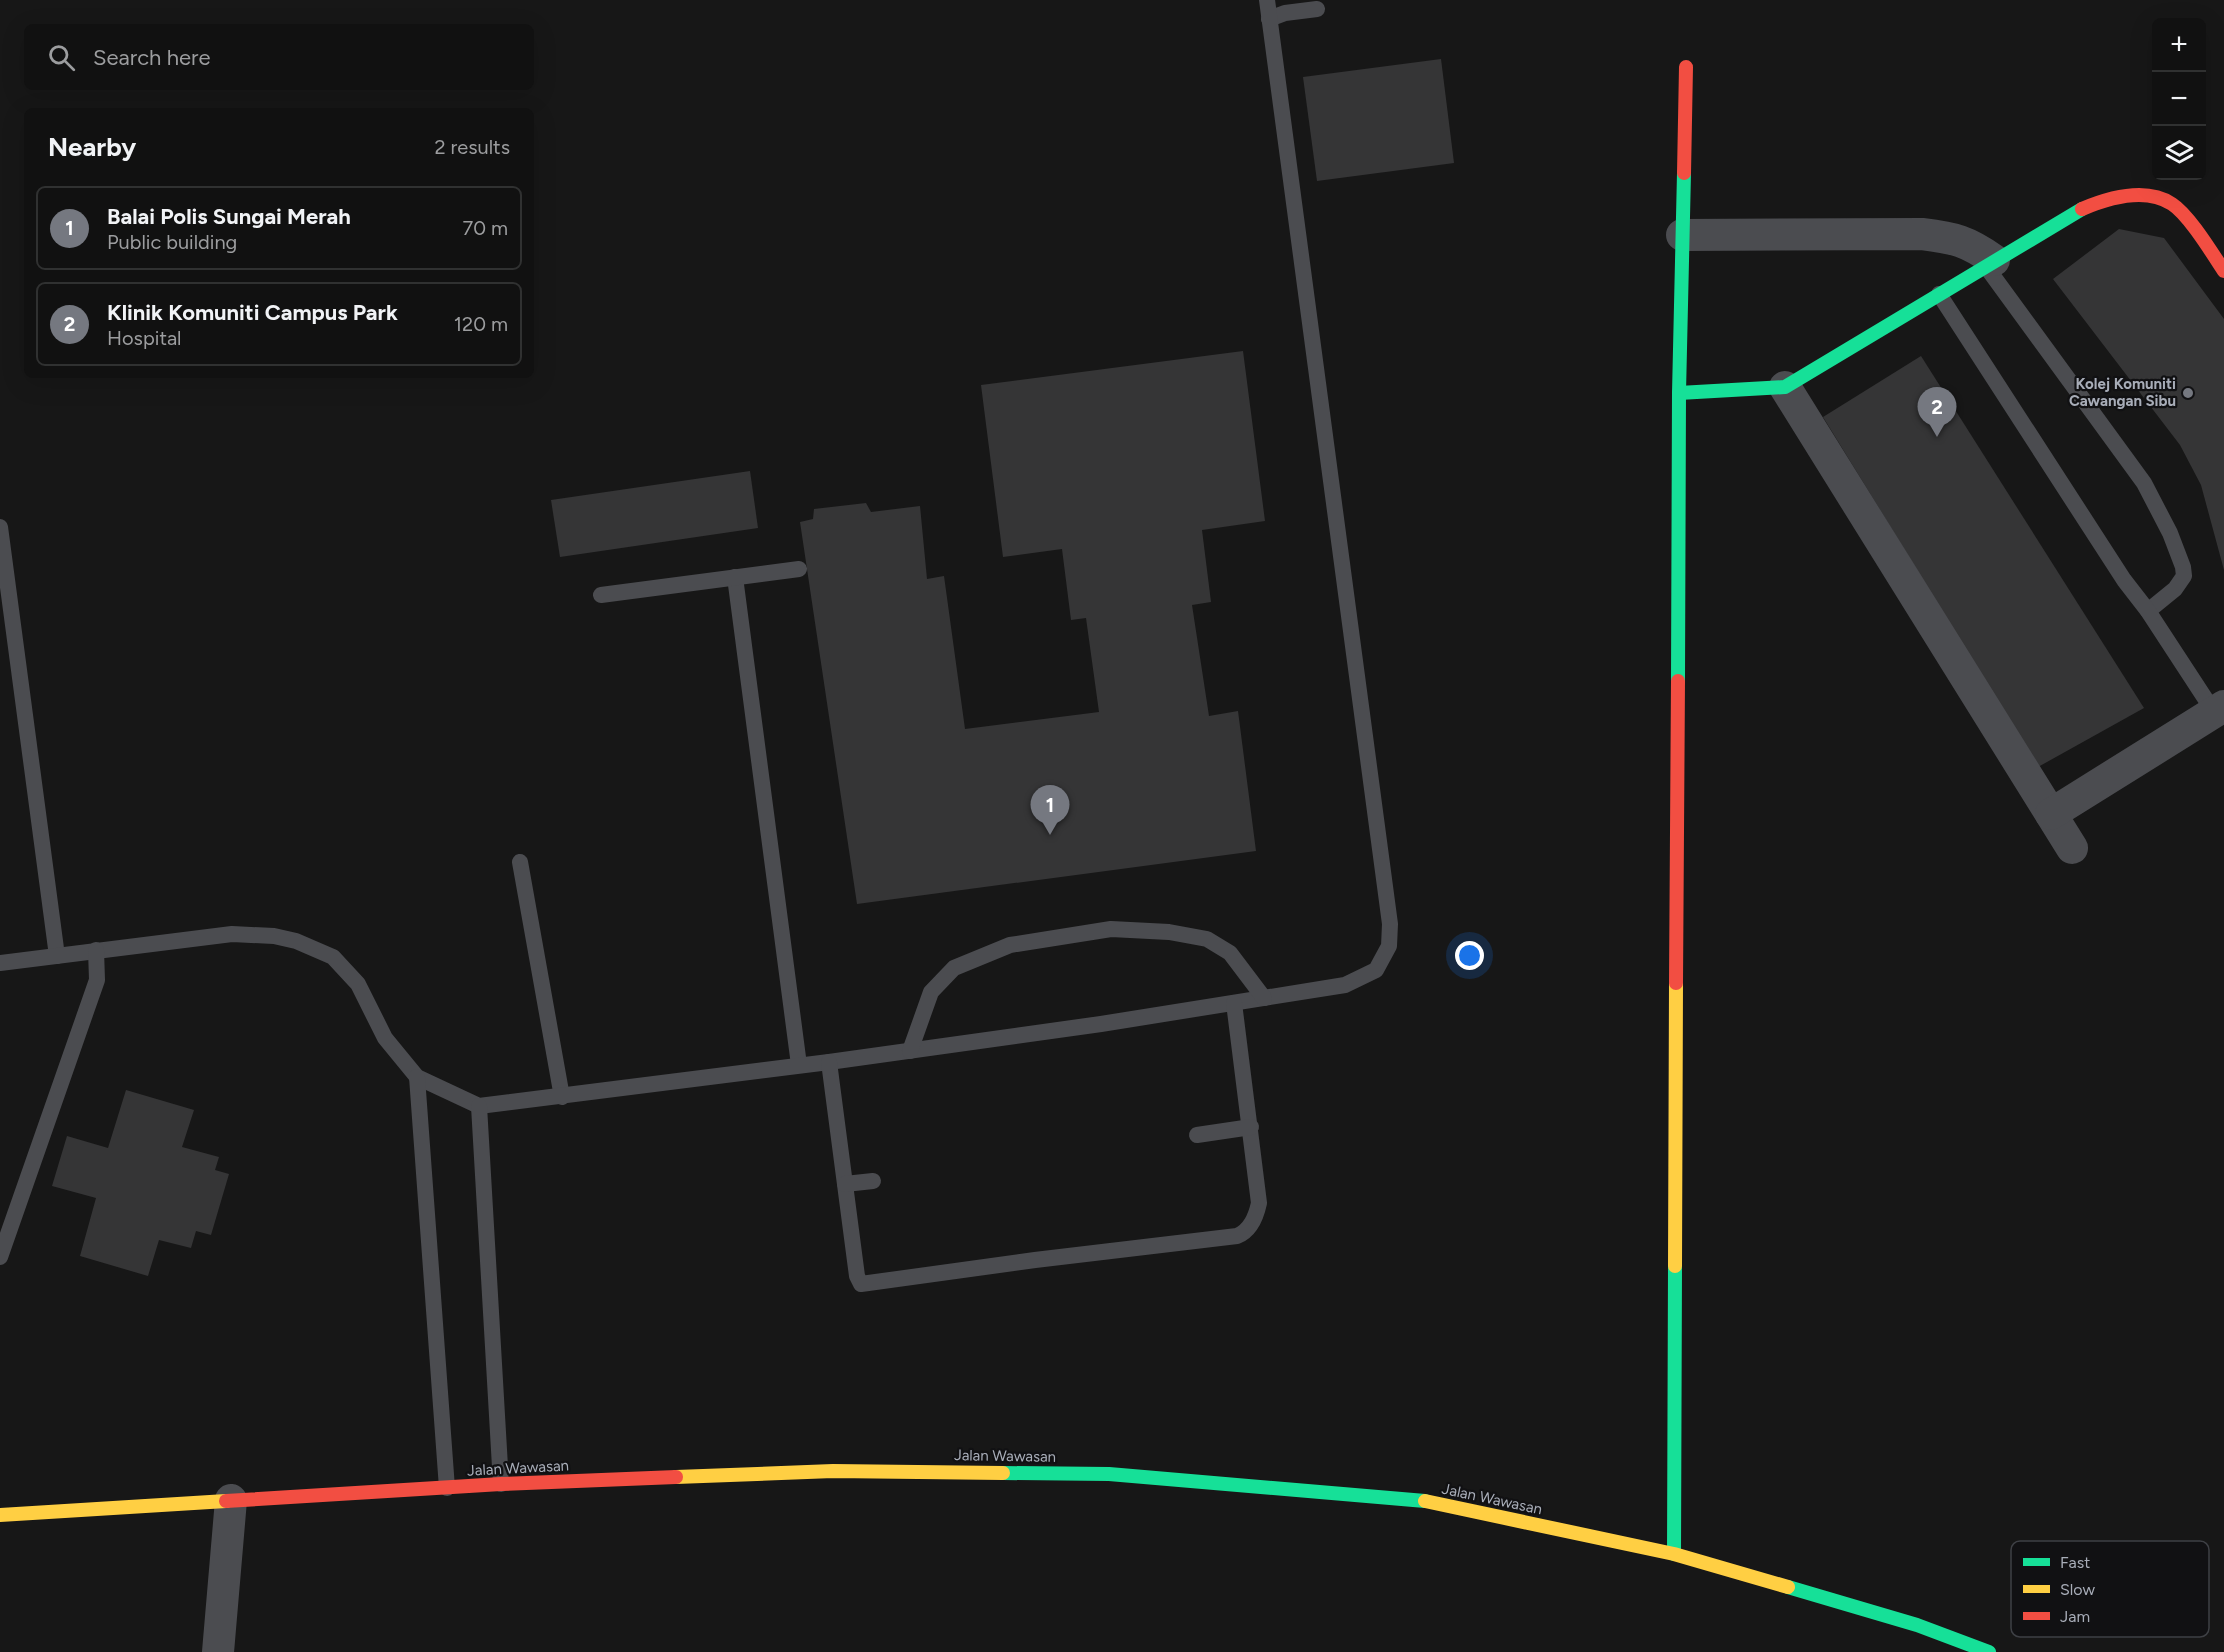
<!DOCTYPE html>
<meta charset="utf-8">
<style>
body{margin:0;font-family:Figtree,sans-serif;background:#1a1a1a;color:#f1f3f6}
.controls{position:absolute;right:18px;top:18px;display:grid;overflow:hidden;border-radius:9px;box-shadow:0 6px 24px #0002}
.controls button{width:54px;height:54px;display:grid;place-items:center;padding:0;border:0;border-bottom:2px solid #303131;background:#111;color:#f1f3f6;font:30px sans-serif}
.you{position:absolute;left:1470px;top:956px;width:21px;height:21px;margin:-15px;border:4px solid #fff;border-radius:50%;background:#1a73e8;box-shadow:0 0 0 9px #1a73e833}
.badge{display:grid;place-items:center;width:39px;height:39px;border-radius:50%;background:#757880;color:#fff;font-size:20px;font-weight:700}
.pin{position:absolute;translate:-50% -50px;filter:drop-shadow(0 2px 3px #0008)}
.pin::after{content:'';position:absolute;top:32px;width:21px;height:18px;background:inherit;clip-path:polygon(0 0,100% 0,50% 100%)}
.list{margin:0;padding:0;list-style:none}
h2{display:flex;justify-content:space-between;align-items:center;height:78px;margin:0;padding:0 24px;font-size:26px}
h2 small{font-size:20px;font-weight:400;color:#9c9d9f}
.list li{display:grid;grid-template-columns:39px 1fr auto;gap:18px;align-items:center;box-sizing:border-box;height:84px;margin:0 12px 12px;padding:0 12px;border:2px solid #303131;border-radius:9px}
.list b{display:block;font-size:22px;white-space:nowrap}
.list p{margin:0;font-size:20px;white-space:nowrap;color:#9c9d9f}
.list em{font-size:20px;font-style:normal;color:#9c9d9f}
.icon{flex:none;width:33px;height:33px;fill:none;stroke:currentColor;stroke-width:2;stroke-linecap:round;stroke-linejoin:round}
.map{position:relative;flex:none;width:2224px;height:1652px;overflow:hidden}
.search{position:absolute;background:#111;box-shadow:0 6px 24px #0002;left:24px;top:24px;width:510px;height:66px;display:flex;align-items:center;gap:15px;box-sizing:border-box;padding:0 21px;border-radius:9px;color:#9c9d9f;font-size:22px}
.panel{position:absolute;background:#111;box-shadow:0 6px 24px #0002;left:24px;top:108px;width:510px;height:270px;border-radius:9px}
.map>svg:first-child{display:block}
.building{fill:#353536}
.lines{fill:none;stroke-linecap:round;stroke-linejoin:round}
.lane{stroke:#4b4c50;stroke-width:16}
.street{stroke:#4b4c50;stroke-width:32}
.fast{stroke:#16e098;stroke-width:14}
.slow{stroke:#ffcf43;stroke-width:14}
.jam{stroke:#f24e42;stroke-width:14}
.poi-dot{fill:#757880;stroke:#111113;stroke-width:2}
.labels{text-anchor:middle;stroke-width:4.5;stroke-linejoin:round;paint-order:stroke}
.poi-label{font-size:15px;font-weight:bold;fill:#a8adb8;stroke:#111113;text-anchor:end}
.street-label{font-size:15px;fill:#a8adb8;stroke:#111113}
.key{fill:#111113;stroke:#3e4045;stroke-width:1.5}
.key-label{font-size:16px;fill:#a8adb8}
</style>
<div class="map">
<svg width="2224" height="1652" viewBox="0 0 2224 1652">
<rect width="100%" height="100%" fill="#171717"/>
<!-- building -->
<g class="building">
<polygon points="1441,59 1454,163 1317,181 1303,77"/>
<polygon points="2119,229 2164,238 2224,319 2224,570 2201,485 2180,445 2053,279"/>
<polygon points="1243,351 1265,521 1202,530 1211,602 1192,605 1209,716 1238,711 1256,851 857,904 800,522 813,519 814,509 866,503 871,512 920,506 927,579 944,576 965,729 1099,712 1086,618 1071,620 1062,549 1003,557 981,385"/>
<polygon points="1921,356 2144,708 2038,767 1823,417"/>
<polygon points="750,471 758,528 560,557 551,500"/>
<polygon points="126,1090 194,1110 182,1147 219,1157 215,1170 229,1174 211,1235 196,1231 191,1248 159,1240 148,1276 80,1256 96,1198 52,1186 67,1136 108,1148"/>
</g>
<g class="lines">
<!-- lane -->
<g class="lane">
<polyline points="1269,19 1285,13 1317,9"/>
<polyline points="1985,265 2144,483 2170,533 2183,567 2184,576 2175,589 2148,611"/>
<polyline points="1939,294 2124,580 2148,611 2214,712"/>
<polyline points="0,527 57,956"/>
<polyline points="735,577 799,1065"/>
<polyline points="601,595 799,569"/>
<polyline points="520,862 562,1097"/>
<polyline points="0,963 232,934 274,936 296,941 333,957 358,984 385,1038 417,1077 479,1106 829,1062 1101,1024 1345,985 1376,970 1389,946 1390,924 1267,0"/>
<polyline points="910,1051 931,992 954,968 1010,945 1111,929 1169,932 1207,939 1230,953 1264,998"/>
<path d="M829 1062 857 1276 861 1284 1035 1260 1237 1236C1250 1231 1256 1217 1259 1203L1234 1003"/>
<polyline points="417,1077 447,1488"/>
<polyline points="479,1106 501,1484"/>
<polyline points="1197,1135 1251,1127"/>
<polyline points="845,1184 873,1181"/>
<polyline points="0,1257 97,980 96,950"/>
</g>
<!-- street -->
<g class="street">
<path d="M1682 235 1922 234C1955 238 1967 241 1994 260"/>
<polyline points="1785,387 2072,848"/>
<polyline points="2051,814 2224,706"/>
<polyline points="218,1652 231,1500"/>
</g>
<!-- fast -->
<g class="fast">
<polyline points="1679,393 1785,387 2082,209"/>
<polyline points="1678,681 1679,393 1684,173"/>
<polyline points="1003,1473 1109,1474 1425,1501"/>
<polyline points="1674,1554 1675,1266"/>
<polyline points="1788,1587 1917,1625 1989,1652"/>
</g>
<!-- slow -->
<g class="slow">
<polyline points="1675,1266 1676,983"/>
<polyline points="676,1477 833,1471 1003,1473"/>
<polyline points="1425,1501 1674,1554 1788,1587"/>
<polyline points="0,1515 226,1501"/>
</g>
<!-- jam -->
<g class="jam">
<polyline points="1684,173 1686,67"/>
<path d="M2082 209C2108 198 2146 187 2172 204 2189 215 2212 253 2224 271"/>
<polyline points="1676,983 1678,681"/>
<polyline points="226,1501 501,1484 676,1477"/>
</g>
</g>
<!-- markers -->
<circle class="poi-dot" cx="2188" cy="393" r="6"/>
<g class="labels">
<!-- poi labels -->
<g class="poi-label">
<text x="2176" y="389">Kolej Komuniti<tspan x="2176" dy="17">Cawangan Sibu</tspan></text>
</g>
<!-- street labels -->
<g class="street-label">
<text transform="translate(1005 1456) rotate(1)" y="5">Jalan Wawasan</text>
<text transform="translate(518 1468) rotate(-3)" y="5">Jalan Wawasan</text>
<text transform="translate(1492 1499) rotate(12)" y="5">Jalan Wawasan</text>
</g>
</g>
<!-- legend -->
<rect x="2011" y="1541" width="198" height="96" rx="9" class="key"/>
<rect x="2023" y="1558" width="27" height="8" fill="#16e098"/>
<rect x="2023" y="1585" width="27" height="8" fill="#ffcf43"/>
<rect x="2023" y="1612" width="27" height="8" fill="#f24e42"/>
<g class="key-label">
<text x="2060" y="1568">Fast</text>
<text x="2060" y="1595">Slow</text>
<text x="2060" y="1622">Jam</text>
</g>
</svg>
<div class="controls">
<button>+</button>
<button>−</button>
<button><svg class="icon" aria-label="layers" viewBox="0 0 24 24"><path d="M12 4l9 5-9 5-9-5zM3 14l9 5 9-5"/></svg></button>
</div>
<div class="you"></div>
<div class="pin badge" style="left:1050px;top:835px">1</div>
<div class="pin badge" style="left:1937px;top:437px">2</div>
<div class="search"><svg class="icon" aria-label="search" viewBox="0 0 24 24"><circle cx="10" cy="10" r="6"/><path d="M15 15l6 6"/></svg>Search here</div>
<section class="panel">
<h2>Nearby<small>2 results</small></h2>
<ul class="list">
<li><span class="badge">1</span><div><b>Balai Polis Sungai Merah</b><p>Public building</p></div><em>70 m</em></li>
<li><span class="badge">2</span><div><b>Klinik Komuniti Campus Park</b><p>Hospital</p></div><em>120 m</em></li>
</ul>
</section>
</div>
